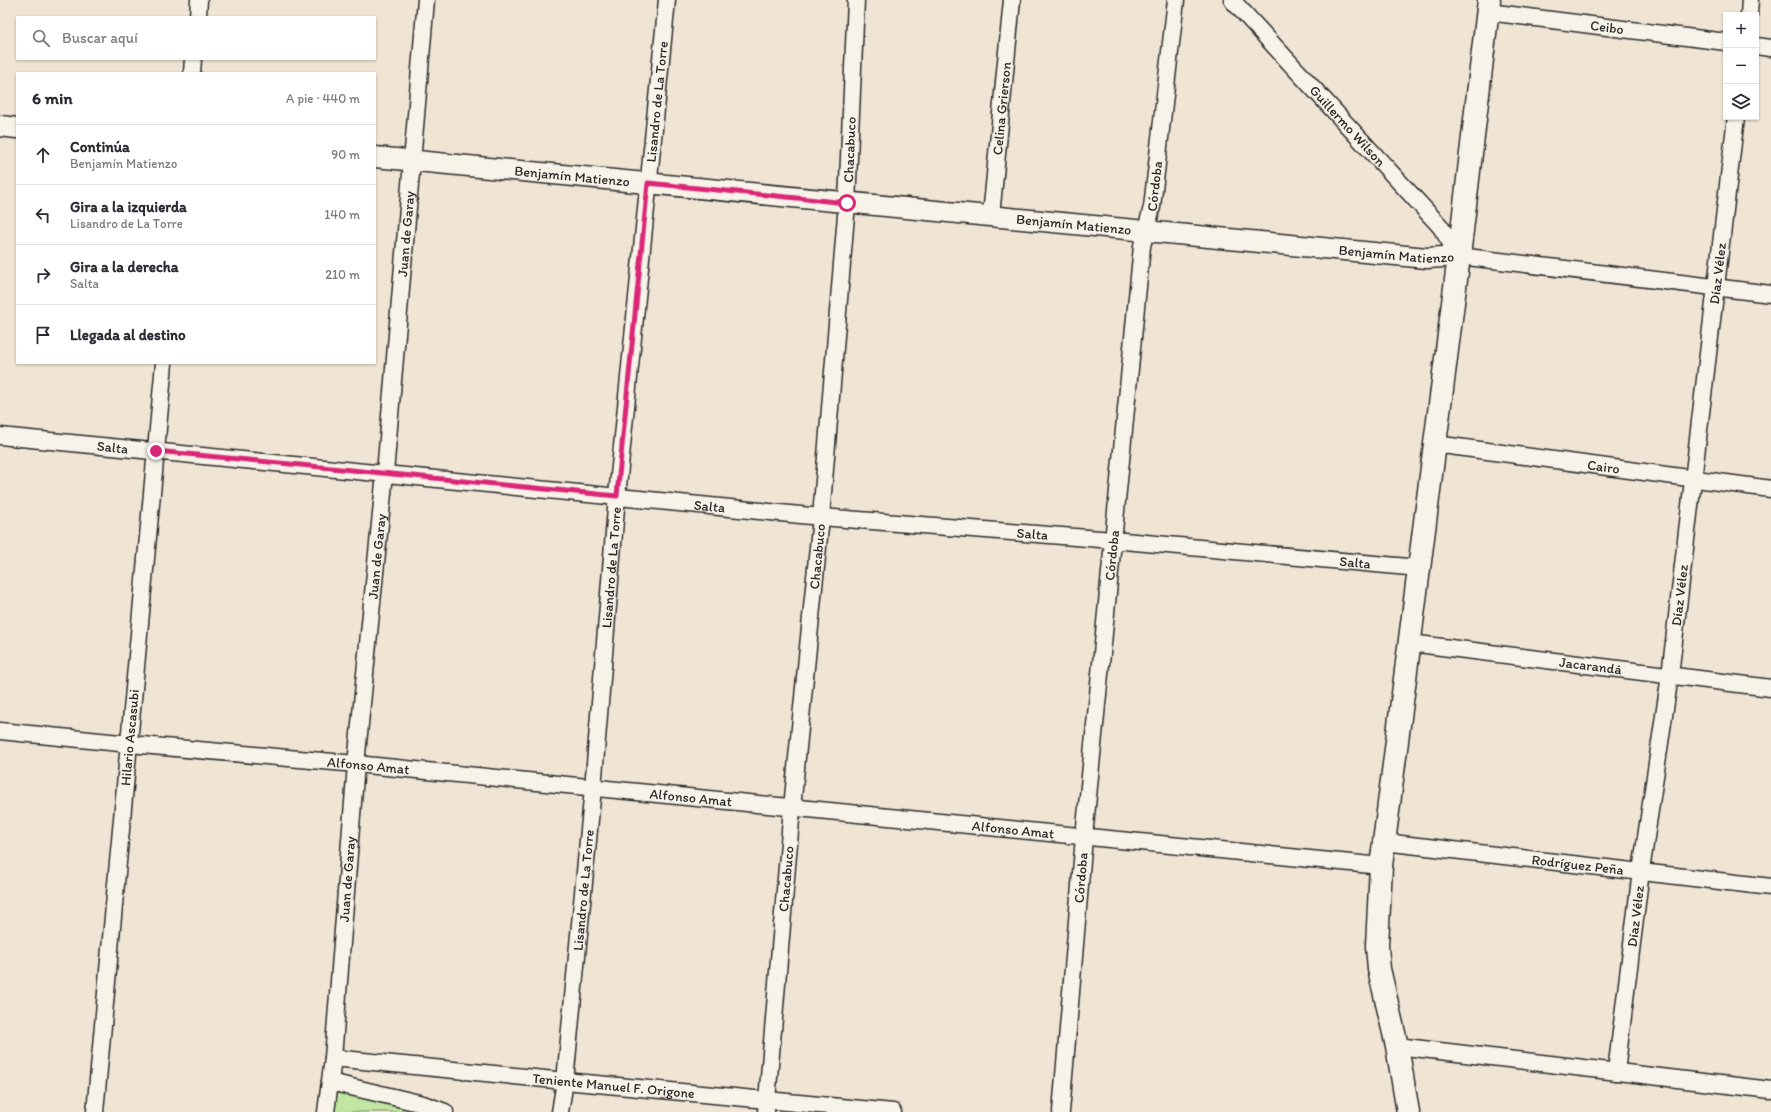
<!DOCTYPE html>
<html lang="es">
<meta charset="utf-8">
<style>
body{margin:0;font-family:Itim,sans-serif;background:#f2f2f3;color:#2b2b33}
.controls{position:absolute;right:12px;top:12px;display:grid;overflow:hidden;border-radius:0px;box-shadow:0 1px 3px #0004}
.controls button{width:36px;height:36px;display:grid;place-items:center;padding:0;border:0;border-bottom:1px solid #e1e1e2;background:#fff;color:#2b2b33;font:20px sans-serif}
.stop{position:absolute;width:12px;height:12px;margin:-9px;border:3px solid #db2777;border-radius:50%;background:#fff}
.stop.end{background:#db2777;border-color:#fff;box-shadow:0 1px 4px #0008}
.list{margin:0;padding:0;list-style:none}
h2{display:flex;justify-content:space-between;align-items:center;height:52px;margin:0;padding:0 16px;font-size:17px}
h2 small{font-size:13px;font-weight:400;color:#7c7c81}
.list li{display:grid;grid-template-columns:26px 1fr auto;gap:12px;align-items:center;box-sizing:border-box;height:60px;padding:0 16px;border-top:1px solid #e1e1e2}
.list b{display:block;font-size:15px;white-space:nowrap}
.list p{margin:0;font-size:13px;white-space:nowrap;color:#7c7c81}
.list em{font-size:13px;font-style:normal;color:#7c7c81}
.icon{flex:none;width:22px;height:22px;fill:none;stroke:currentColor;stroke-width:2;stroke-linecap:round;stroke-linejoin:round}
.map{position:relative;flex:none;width:1771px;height:1112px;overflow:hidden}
.search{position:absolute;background:#fff;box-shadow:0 1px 3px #0004;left:16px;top:16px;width:360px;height:44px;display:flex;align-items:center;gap:10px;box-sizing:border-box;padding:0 14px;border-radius:0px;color:#7c7c81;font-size:15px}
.panel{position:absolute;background:#fff;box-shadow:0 1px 3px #0004;left:16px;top:72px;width:360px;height:292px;border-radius:0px}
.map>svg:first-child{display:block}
.green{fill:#c0e6a1;stroke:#768866}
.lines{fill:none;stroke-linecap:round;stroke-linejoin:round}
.minor-casing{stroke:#2b2b2b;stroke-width:19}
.tertiary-casing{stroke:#2b2b2b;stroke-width:23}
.secondary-casing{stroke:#2b2b2b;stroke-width:25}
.minor{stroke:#f7f3e8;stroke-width:16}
.tertiary{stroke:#f7f3e8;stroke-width:20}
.secondary{stroke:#f7f3e8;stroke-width:22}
.route{stroke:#db2777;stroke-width:5}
.labels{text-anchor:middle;stroke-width:3.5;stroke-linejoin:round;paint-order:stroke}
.street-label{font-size:14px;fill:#2b2b2b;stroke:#f7f3e8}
</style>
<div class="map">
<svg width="1771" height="1112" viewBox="0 0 1771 1112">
<rect width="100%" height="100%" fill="#f0e4d4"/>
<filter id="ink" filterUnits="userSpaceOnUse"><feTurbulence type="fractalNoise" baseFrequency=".025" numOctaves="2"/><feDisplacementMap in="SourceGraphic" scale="8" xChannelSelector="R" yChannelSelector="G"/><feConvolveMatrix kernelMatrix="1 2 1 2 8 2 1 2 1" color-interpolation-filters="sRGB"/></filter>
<g filter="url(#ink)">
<!-- green -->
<polygon class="green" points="330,1082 445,1112 326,1112"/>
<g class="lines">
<!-- minor casing -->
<g class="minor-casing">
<g id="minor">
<path id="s1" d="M1232 0 1440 226 1459 256 1771 294"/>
<path id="s2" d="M1488 12 1726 42"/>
<polyline points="1749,15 1750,0"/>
<polyline points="198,17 199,0"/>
<polyline points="1756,46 1771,48"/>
<polyline points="192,73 193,59"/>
<path id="s3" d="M991 216 1012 0"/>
<path id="s4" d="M0 436 821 517 1113 540 1419 568"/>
<path id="s5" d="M1435 444 1771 489"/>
<path id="s6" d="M1410 643 1771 688"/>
<path id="s7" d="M0 731 130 744 356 764 1381 866"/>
<path id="s8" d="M1384 842 1771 887"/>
<polyline points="1397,1046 1771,1090"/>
<path id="s9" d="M333 1058 565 1081 893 1112"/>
<path id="s10" d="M1616 1072 1641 871 1670 675 1736 117"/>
<polyline points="330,1082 423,1104 445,1112"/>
<path id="s11" d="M95 1112 164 363"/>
<path id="s12" d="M326 1112 333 1058 356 764 385 473 426 0"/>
<path id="s13" d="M560 1112 565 1081 593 788 617 496 667 0"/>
<path id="s14" d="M766 1112 792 808 821 517 847 203 856 0"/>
<path id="s15" d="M1061 1112 1084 837 1142 246 1152 207 1176 0"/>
</g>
</g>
<!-- tertiary casing -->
<g class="tertiary-casing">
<g id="tertiary">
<polyline points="0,126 17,128"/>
<path id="s16" d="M375 157 1427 258 1459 256"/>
</g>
</g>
<!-- secondary casing -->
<g class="secondary-casing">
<polyline id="secondary" points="1408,1112 1397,1046 1379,969 1377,946 1381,866 1459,256 1489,0"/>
</g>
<!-- minor -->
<use href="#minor" class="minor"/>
<!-- tertiary -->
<use href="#tertiary" class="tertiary"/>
<!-- secondary -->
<use href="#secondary" class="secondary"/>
</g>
</g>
<g class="lines" filter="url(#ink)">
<!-- route -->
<polyline class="route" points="156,451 617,496 648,183 847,203"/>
</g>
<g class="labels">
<!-- street labels -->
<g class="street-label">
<text dy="5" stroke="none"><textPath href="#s2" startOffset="120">Ceibo</textPath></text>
<text dy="5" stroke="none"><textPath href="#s13" startOffset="1015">Lisandro de La Torre</textPath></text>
<text dy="5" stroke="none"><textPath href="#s3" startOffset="108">Celina Grierson</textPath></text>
<text dy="5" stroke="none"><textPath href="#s1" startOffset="171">Guillermo Wilson</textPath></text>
<text dy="5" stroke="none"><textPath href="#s14" startOffset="966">Chacabuco</textPath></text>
<text dy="5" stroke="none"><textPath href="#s16" startOffset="198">Benjamín Matienzo</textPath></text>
<text dy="5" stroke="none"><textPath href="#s15" startOffset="931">Córdoba</textPath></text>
<text dy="5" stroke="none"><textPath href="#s16" startOffset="702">Benjamín Matienzo</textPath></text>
<text dy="5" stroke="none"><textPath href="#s12" startOffset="882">Juan de Garay</textPath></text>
<text dy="5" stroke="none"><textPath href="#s16" startOffset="1026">Benjamín Matienzo</textPath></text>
<text dy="5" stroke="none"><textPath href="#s10" startOffset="805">Díaz Vélez</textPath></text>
<text dy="5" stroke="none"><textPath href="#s4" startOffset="113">Salta</textPath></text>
<text dy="5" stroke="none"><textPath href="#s5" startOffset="170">Cairo</textPath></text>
<text dy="5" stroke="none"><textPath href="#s4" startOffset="713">Salta</textPath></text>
<text dy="5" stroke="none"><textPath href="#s4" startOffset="1037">Salta</textPath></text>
<text dy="5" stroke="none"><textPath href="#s15" startOffset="559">Córdoba</textPath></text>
<text dy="5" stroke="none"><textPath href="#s12" startOffset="558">Juan de Garay</textPath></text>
<text dy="5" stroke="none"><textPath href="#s14" startOffset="558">Chacabuco</textPath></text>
<text dy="5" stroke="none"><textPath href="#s4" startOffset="1361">Salta</textPath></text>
<text dy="5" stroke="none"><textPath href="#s13" startOffset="547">Lisandro de La Torre</textPath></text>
<text dy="5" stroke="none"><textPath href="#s10" startOffset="481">Díaz Vélez</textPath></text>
<text dy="5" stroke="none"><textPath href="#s6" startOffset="182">Jacarandá</textPath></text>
<text dy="5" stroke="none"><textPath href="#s11" startOffset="376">Hilario Ascasubi</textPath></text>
<text dy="5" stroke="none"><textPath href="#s7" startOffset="370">Alfonso Amat</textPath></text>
<text dy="5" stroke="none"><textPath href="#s7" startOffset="694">Alfonso Amat</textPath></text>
<text dy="5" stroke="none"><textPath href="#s7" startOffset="1018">Alfonso Amat</textPath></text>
<text dy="5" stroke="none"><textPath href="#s8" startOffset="195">Rodríguez Peña</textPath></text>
<text dy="5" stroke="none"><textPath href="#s15" startOffset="235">Córdoba</textPath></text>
<text dy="5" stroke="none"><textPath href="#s12" startOffset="234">Juan de Garay</textPath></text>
<text dy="5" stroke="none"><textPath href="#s14" startOffset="234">Chacabuco</textPath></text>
<text dy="5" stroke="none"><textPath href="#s13" startOffset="223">Lisandro de La Torre</textPath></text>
<text dy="5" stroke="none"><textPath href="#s10" startOffset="157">Díaz Vélez</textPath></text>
<text dy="5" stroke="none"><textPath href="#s9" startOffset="282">Teniente Manuel F. Origone</textPath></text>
</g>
</g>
</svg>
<div class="controls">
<button>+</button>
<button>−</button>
<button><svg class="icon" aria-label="layers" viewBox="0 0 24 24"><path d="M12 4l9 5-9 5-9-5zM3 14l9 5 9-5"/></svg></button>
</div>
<div class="stop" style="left:847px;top:203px"></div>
<div class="stop end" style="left:156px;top:451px"></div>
<div class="search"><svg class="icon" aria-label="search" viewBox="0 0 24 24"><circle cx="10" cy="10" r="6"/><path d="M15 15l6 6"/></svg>Buscar aquí</div>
<section class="panel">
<h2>6 min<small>A pie · 440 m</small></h2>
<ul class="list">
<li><svg class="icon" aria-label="ahead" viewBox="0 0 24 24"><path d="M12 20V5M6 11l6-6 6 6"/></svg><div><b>Continúa</b><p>Benjamín Matienzo</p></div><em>90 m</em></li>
<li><svg class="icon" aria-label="left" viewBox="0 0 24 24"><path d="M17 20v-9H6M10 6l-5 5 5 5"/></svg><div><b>Gira a la izquierda</b><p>Lisandro de La Torre</p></div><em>140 m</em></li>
<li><svg class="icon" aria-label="right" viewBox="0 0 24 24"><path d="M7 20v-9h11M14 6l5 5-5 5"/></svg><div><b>Gira a la derecha</b><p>Salta</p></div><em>210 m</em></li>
<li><svg class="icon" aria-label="arrive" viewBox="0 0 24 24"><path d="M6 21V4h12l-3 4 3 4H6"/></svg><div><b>Llegada al destino</b></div></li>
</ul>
</section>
</div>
